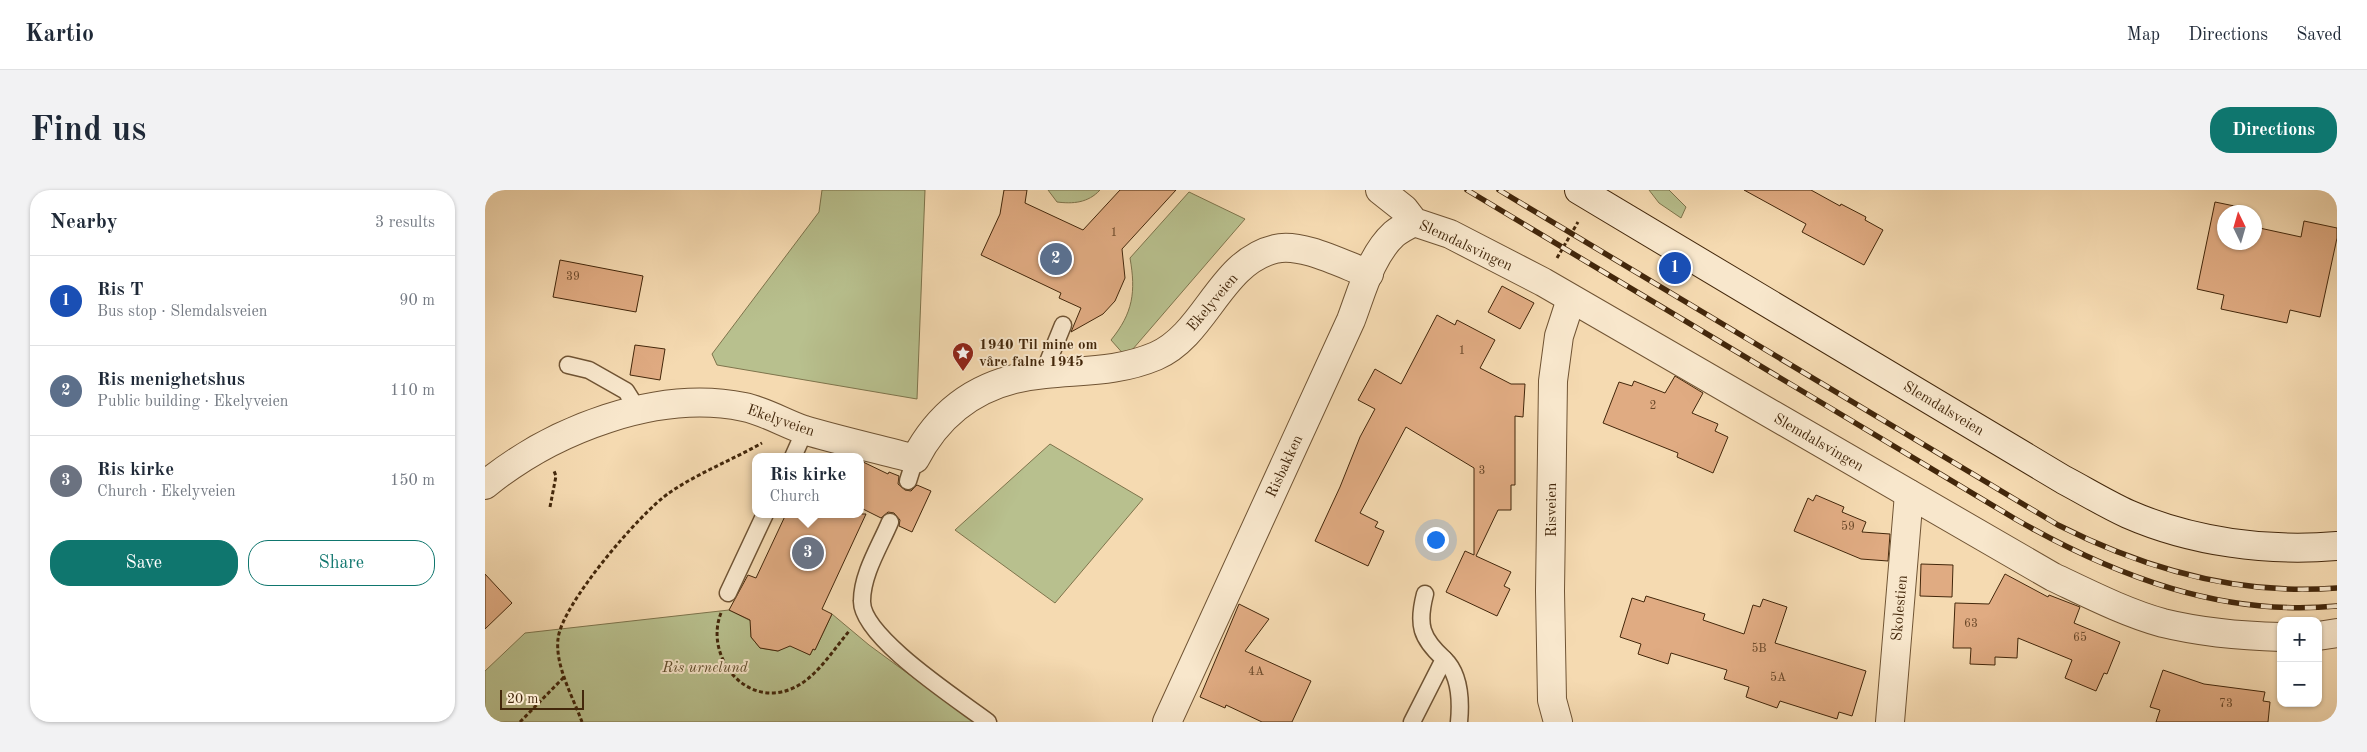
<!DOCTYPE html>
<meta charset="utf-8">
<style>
body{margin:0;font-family:"Old Standard TT",serif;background:#f2f2f3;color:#1f2937}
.controls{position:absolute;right:15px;bottom:15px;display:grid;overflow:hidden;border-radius:10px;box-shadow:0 1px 4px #0004}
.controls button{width:45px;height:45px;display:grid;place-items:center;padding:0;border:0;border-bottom:1px solid #e0e1e3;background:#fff;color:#1f2937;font:25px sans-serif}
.compass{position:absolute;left:1732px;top:15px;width:45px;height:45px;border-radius:50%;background:#fff;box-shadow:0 1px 4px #0004;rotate:355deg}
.scale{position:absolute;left:15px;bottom:12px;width:84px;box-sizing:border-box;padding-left:5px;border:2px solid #43270b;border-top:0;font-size:14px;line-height:18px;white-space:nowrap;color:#43270b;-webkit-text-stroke:4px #f8e7cc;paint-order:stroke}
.you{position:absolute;left:950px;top:349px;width:18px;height:18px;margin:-12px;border:4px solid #fff;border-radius:50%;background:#1a73e8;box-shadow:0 0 0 8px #1a73e833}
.badge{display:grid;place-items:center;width:32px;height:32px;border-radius:50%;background:#0f766e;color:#fff;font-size:16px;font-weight:700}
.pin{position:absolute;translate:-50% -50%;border:2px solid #fff;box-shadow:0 1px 5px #0006}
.popup{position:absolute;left:267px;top:263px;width:112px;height:65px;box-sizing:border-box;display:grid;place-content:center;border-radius:10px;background:#fff;filter:drop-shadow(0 1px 4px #0005);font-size:16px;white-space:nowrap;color:#747a83}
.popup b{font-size:19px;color:#1f2937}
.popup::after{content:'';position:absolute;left:50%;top:100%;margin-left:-10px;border:10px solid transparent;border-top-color:#fff}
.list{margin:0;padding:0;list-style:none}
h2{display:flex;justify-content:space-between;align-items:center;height:65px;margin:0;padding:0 20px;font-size:21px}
h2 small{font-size:16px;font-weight:400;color:#747a83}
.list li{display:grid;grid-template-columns:32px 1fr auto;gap:15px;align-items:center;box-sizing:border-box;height:90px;padding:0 20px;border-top:1px solid #e0e1e3}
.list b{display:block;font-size:19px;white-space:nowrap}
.list p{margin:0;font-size:16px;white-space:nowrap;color:#747a83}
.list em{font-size:16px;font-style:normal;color:#747a83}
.actions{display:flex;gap:10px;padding:15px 20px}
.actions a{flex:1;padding:11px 0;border:1px solid #0f766e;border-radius:20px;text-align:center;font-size:18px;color:#0f766e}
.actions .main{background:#0f766e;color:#fff}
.map{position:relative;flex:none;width:1852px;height:532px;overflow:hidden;border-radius:20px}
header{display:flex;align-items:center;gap:30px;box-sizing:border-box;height:70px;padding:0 25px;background:#fff;border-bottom:1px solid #e0e1e3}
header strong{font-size:24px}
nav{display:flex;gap:28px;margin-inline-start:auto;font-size:18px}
.intro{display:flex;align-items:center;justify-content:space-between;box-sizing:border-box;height:120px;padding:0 30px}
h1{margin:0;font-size:35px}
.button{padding:12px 22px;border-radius:20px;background:#0f766e;color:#fff;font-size:18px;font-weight:700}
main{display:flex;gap:30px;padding:0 30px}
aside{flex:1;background:#fff;border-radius:20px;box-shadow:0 1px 4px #0004}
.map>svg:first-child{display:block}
.green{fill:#b8c08e;stroke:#7e744c}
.building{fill:#e0ab82;stroke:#43270b}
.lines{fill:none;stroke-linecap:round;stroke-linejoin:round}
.service-casing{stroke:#705434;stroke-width:19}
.minor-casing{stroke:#705434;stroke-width:30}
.secondary-casing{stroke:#43270b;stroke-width:30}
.path{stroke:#43270b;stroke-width:3;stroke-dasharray:4 2.5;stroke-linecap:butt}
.service{stroke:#f8e7cc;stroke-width:16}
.minor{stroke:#f8e7cc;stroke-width:28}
.secondary{stroke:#f8e7cc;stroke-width:28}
.rail-casing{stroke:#43270b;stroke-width:5.5}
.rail{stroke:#f8e7cc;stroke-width:4;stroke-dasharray:11;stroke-linecap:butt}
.labels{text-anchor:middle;stroke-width:4;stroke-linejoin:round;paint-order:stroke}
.number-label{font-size:12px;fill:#6a4829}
.street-label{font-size:15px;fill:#43270b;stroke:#f8e7cc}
.poi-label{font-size:15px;font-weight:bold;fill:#43270b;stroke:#f8e7cc;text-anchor:start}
.park-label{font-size:15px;font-style:italic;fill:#604d2c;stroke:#f8e7cc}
</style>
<header>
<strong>Kartio</strong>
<nav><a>Map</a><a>Directions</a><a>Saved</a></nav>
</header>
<div class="intro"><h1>Find us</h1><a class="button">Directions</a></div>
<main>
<aside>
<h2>Nearby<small>3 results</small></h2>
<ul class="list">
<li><span class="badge" style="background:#1a4fb4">1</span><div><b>Ris T</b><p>Bus stop · Slemdalsveien</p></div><em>90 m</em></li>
<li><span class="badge" style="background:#5c6f8a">2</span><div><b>Ris menighetshus</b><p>Public building · Ekelyveien</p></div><em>110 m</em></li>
<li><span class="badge" style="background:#6b7280">3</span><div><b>Ris kirke</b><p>Church · Ekelyveien</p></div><em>150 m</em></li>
</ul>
<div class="actions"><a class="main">Save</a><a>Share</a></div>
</aside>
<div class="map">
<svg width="1852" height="532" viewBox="0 0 1852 532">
<rect width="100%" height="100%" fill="#f5dab1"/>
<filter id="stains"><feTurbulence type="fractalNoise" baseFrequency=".004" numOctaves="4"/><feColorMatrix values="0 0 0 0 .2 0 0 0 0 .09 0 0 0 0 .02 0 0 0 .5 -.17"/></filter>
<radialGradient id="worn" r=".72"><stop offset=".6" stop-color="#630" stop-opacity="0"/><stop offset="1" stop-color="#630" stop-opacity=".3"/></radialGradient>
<!-- green -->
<g class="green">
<polygon points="337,0 440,0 432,209 232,175 227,164 334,22"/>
<path d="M563 0H615C603 13 588 14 572 12Z"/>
<polygon points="1164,0 1184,0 1201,17 1196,28 1174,13"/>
<path d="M704 2 760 29 641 167 626 150C648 123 651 102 645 68Z"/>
<polygon points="565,254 658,309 570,413 470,340"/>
<polygon points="244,420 266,431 266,447 275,458 293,461 304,454 325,465 328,459 330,460 347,424 384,455 489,532 0,532 0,481 40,443"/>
</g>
<!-- building -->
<g class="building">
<polygon points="519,0 542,0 540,13 598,40 635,0 691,0 637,59 640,88 630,111 618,124 586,142 596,118 574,108 576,103 496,65 515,24"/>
<polygon points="1259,0 1326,0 1355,16 1356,14 1381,27 1380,30 1398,40 1379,75 1317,42 1321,34"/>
<polygon points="1730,12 1764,19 1763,22 1740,22 1740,52 1770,52 1770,37 1816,47 1819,31 1852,38 1852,48 1835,127 1805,120 1802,133 1736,119 1739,105 1712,99"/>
<polygon points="75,70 158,86 151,122 68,107"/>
<polygon points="1017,96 1049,113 1035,139 1003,122"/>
<polygon points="952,125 970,135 972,130 1010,150 995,178 1026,194 1040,194 1038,227 1030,226 1030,295 1026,295 1026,320 1013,320 991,366 1026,382 1019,396 1025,399 1012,426 961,402 980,361 989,365 989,278 921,237 875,323 893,332 890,337 899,341 883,376 830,351 855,297 875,247 890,219 873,210 890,179 916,194"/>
<polygon points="150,155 180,159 175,190 145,185"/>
<polygon points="1190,186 1218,203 1207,223 1233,234 1230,241 1243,247 1228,283 1192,267 1193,263 1118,233 1134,192 1147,196 1149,191 1180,203"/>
<polygon points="376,271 403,284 404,282 414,286 413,294 420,300 426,301 432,295 446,301 427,342 414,336 415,330 409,323 403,322 396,328 376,318"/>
<polygon points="1331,305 1359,317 1357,322 1381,332 1377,342 1405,344 1403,371 1376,369 1309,341 1323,308 1328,311"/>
<polygon points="301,324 381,324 337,419 347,424 330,460 328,459 325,465 305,456 293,461 275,458 266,447 265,430 244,420 263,385 271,388"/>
<polygon points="1436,374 1468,375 1467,407 1435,406"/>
<polygon points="0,384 27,413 0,439"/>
<polygon points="1520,384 1563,407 1564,405 1595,417 1589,433 1635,452 1622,484 1619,483 1611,501 1580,488 1587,470 1533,448 1532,468 1510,467 1510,475 1485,474 1486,458 1468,458 1470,413 1504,414"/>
<polygon points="1161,406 1220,424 1218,430 1259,444 1268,415 1275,417 1278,409 1302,417 1290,453 1381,481 1367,526 1354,522 1352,529 1295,511 1292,518 1261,507 1264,497 1239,489 1242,480 1186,463 1183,474 1153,464 1156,454 1135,447 1147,408 1159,412"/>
<polygon points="754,414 784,429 760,461 826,491 807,532 777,532 741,515 740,518 715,507"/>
<polygon points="1678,480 1719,494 1780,502 1778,511 1785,512 1783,532 1671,532 1675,520 1665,517"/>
</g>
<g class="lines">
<!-- service casing -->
<g class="service-casing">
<g id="service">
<polyline points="83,175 104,180 141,201 153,220"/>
<polyline points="558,184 578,135"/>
<polyline points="308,267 320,240"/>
<polyline points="423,291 430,269"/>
<path d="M405 332C395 356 377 384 377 411 376 447 474 510 503 532"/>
<polyline points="243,403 280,324"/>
<path d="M959 469C975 484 976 511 974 532"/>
<path d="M927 532 959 469C936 448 932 435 940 404"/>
</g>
</g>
<!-- minor casing -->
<g class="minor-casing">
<g id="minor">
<path d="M895 0 919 19 929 32 965 44 1058 92 1568 387C1602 403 1641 423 1678 433 1715 442 1757 446 1796 447"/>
<path d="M0 295C67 240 172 199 259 217 279 221 299 233 319 240 356 251 393 259 430 269 457 217 501 189 560 184 599 180 633 182 671 166 721 144 735 72 790 59 816 52 859 75 884 84"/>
<polyline points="1833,446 1852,443"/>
<path d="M682 532 866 130C877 101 886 65 909 44 915 39 923 35 929 32"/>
<polyline points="1073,532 1067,510 1065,401 1068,191 1074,146 1086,109"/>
<polyline points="1405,532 1424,304"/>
</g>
</g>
<!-- secondary casing -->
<g class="secondary-casing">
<path id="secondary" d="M1094 0 1579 290C1600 301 1621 314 1643 324 1707 352 1783 362 1852 356"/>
</g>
<!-- path -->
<g class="path">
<polyline points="1072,68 1093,32"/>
<polyline points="65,317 71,286 69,281"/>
<path d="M236 423C219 466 260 518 306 499 331 489 348 460 365 440"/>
<polyline points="35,532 80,486"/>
<path d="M97 532C88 507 70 476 73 449 76 415 155 323 184 303 213 283 247 270 277 253"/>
</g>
<!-- service -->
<use href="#service" class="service"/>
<!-- minor -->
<use href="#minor" class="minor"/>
<!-- secondary -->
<use href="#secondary" class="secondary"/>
<!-- rail casing -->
<g class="rail-casing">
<g id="rail">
<path d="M982 0 1532 330C1630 386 1737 427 1852 416"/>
<path d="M1014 0 1573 335C1660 379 1753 406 1852 398"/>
</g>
</g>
<!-- rail -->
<use href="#rail" class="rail"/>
</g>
<!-- icons -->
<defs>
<g id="sight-pin" transform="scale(1.125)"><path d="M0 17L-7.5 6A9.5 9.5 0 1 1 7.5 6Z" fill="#8f2418" stroke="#f8e7cc"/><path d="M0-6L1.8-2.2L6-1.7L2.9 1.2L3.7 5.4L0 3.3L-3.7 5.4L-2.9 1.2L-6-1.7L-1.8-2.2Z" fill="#fff"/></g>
</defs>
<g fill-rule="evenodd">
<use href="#sight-pin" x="478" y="163"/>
</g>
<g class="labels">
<!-- number labels -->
<g class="number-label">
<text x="629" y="46">1</text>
<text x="88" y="90">39</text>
<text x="977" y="164">1</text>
<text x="1168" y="219">2</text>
<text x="997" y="284">3</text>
<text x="1363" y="340">59</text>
<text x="1486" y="437">63</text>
<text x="1595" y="451">65</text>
<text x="1274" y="462">5B</text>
<text x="771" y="485">4A</text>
<text x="1293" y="491">5A</text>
<text x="1741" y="517">73</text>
</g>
<!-- street labels -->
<g class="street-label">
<text transform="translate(981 55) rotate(25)" y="5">Slemdalsvingen</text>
<text transform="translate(727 112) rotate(-50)" y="5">Ekelyveien</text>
<text transform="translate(1459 218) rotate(31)" y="5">Slemdalsveien</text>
<text transform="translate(296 230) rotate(19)" y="5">Ekelyveien</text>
<text transform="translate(1334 252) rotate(30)" y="5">Slemdalsvingen</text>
<text transform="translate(799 276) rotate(-65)" y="5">Risbakken</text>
<text transform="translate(1066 320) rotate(-90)" y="5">Risveien</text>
<text transform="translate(1414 418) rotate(-85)" y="5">Skolestien</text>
</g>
<!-- poi labels -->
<g class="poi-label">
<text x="494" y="159">1940 Til mine om<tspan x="494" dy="17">våre falne 1945</tspan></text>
</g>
<!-- park labels -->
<g class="park-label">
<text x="220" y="482">Ris urnelund</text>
</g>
</g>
<rect width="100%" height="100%" filter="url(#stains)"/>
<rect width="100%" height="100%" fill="url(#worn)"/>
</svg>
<div class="controls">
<button>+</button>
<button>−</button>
</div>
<svg class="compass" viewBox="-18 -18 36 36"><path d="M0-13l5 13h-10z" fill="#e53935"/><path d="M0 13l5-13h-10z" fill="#747a83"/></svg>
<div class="scale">20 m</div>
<div class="you"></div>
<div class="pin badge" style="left:1190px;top:78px;background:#1a4fb4">1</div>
<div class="pin badge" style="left:571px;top:69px;background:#5c6f8a">2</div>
<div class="pin badge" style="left:323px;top:363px;background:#6b7280">3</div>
<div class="popup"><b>Ris kirke</b>Church</div>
</div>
</main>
